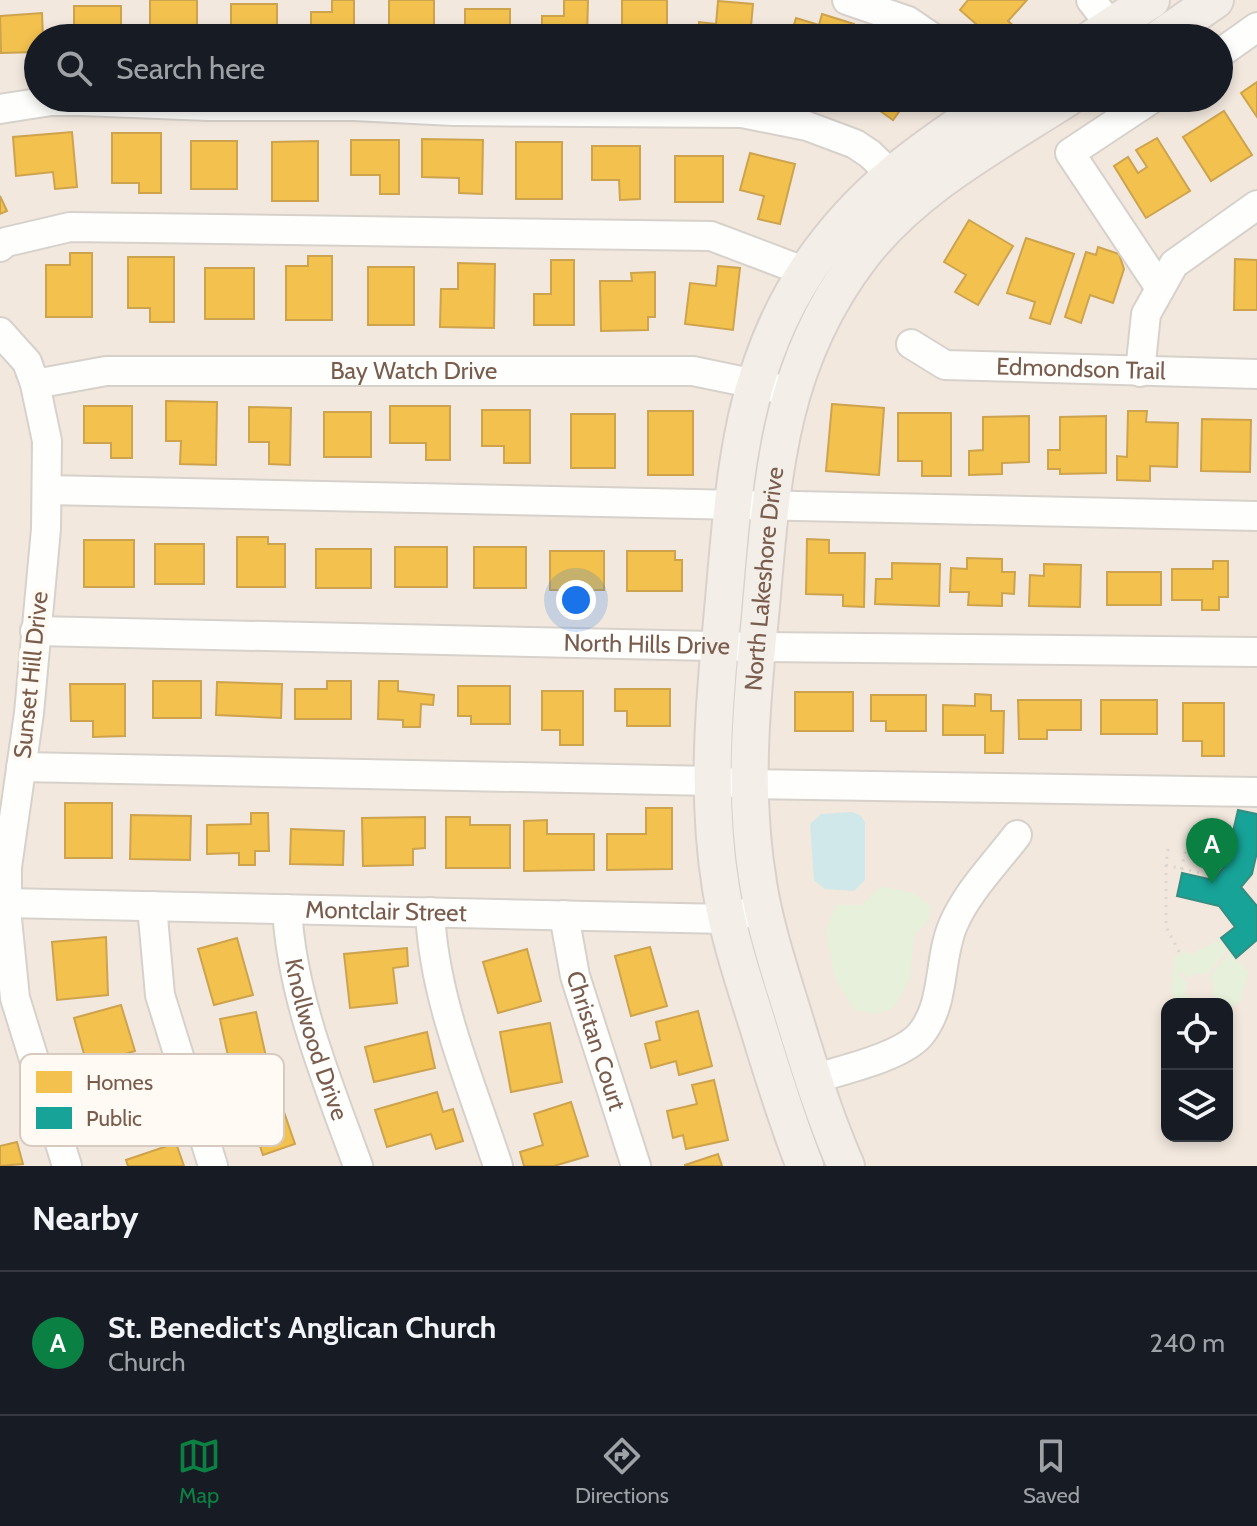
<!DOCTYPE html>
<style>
body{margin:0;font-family:Cabin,sans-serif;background:#242831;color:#f1f3f6}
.controls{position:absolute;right:24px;bottom:24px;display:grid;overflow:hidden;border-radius:16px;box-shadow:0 4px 12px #0003}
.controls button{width:72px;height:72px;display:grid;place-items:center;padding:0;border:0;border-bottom:2px solid #363941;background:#171b24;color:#f1f3f6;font:40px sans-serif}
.you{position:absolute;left:576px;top:600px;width:28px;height:28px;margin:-20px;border:6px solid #fff;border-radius:50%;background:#1a73e8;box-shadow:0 0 0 12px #1a73e833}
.badge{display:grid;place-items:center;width:52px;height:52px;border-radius:50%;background:#0b8043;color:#fff;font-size:26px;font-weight:700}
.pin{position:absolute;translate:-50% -66px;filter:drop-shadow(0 2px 4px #0008)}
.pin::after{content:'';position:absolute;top:42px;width:28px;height:24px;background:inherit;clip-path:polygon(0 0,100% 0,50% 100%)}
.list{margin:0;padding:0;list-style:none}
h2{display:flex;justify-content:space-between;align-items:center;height:104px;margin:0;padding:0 32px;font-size:34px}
h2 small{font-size:26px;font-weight:400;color:#9ea1a6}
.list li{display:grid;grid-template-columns:52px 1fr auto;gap:24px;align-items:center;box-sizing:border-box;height:144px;padding:0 32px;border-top:2px solid #363941}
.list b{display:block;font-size:30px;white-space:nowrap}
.list p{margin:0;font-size:26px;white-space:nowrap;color:#9ea1a6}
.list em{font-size:26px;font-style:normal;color:#9ea1a6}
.icon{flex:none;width:44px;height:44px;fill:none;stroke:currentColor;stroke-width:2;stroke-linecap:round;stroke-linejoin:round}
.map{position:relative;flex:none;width:1257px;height:1166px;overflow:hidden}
.search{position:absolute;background:#171b24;box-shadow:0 4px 12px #0003;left:24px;right:24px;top:24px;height:88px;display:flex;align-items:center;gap:20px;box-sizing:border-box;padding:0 28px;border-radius:44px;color:#9ea1a6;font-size:30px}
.sheet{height:248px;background:#171b24}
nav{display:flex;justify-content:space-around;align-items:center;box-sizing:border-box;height:112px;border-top:2px solid #363941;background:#171b24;font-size:22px;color:#9ea1a6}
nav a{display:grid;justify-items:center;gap:4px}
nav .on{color:#0b8043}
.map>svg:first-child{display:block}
.residential{fill:#f2e8de;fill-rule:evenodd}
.green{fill:#e7f0db}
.water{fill:#d0e8ea}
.homes{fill:#f2c14e;stroke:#cea34e;stroke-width:2}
.public{fill:#17a398;stroke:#358e82;stroke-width:2}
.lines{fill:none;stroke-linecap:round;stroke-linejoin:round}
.minor-casing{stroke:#d7d1cb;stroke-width:32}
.major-casing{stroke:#dad1cc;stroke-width:40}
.path{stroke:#dcd5d0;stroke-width:3;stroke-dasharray:2 6;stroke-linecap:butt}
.minor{stroke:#fefefd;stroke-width:28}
.major{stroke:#f3eee8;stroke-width:36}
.labels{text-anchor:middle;stroke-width:8;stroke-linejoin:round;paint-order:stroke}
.street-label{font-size:24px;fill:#7a5c4d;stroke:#fffaf3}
.key{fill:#fffaf3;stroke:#d7cbc1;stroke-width:2}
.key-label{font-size:22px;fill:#7a5c4d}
</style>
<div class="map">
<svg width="1257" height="1166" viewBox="0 0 1257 1166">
<rect width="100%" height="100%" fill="#f9f5f0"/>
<!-- residential -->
<path class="residential" d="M0 0H1257V1166H0ZM38 38H1219V98H38ZM1167 1004H1227V1136H1167Z"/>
<!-- green -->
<g class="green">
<polygon points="886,887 916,894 931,906 929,919 914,936 910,978 894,1008 876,1014 854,1010 835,978 826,932 836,905 862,905 878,888"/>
<polygon points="1219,940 1227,950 1206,975 1196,973 1189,978 1181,972 1178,974 1186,981 1185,994 1189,998 1184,1004 1174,1004 1171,987 1174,958 1177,954 1182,957 1180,951 1191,954"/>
<polygon points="1229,953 1249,971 1241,1001 1227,1011 1227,1004 1218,1004 1220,1002 1212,995 1213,984 1209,978"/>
</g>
<!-- water -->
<polygon class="water" points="852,812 860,815 865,822 865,880 854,891 825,889 814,880 810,824 821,814"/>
<!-- homes -->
<g class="homes">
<rect x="150" y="0" width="47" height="38"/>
<polygon points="332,0 354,0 354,38 311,38 311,12 332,12"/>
<rect x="389" y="0" width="45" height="38"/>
<polygon points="564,0 588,0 587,38 542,38 542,16 564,16"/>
<rect x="622" y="0" width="45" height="38"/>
<polygon points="968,0 1027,0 1008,21 1016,28 1007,38 992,38 960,10"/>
<polygon points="718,1 753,4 750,38 698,38 699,22 716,24"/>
<rect x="231" y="4" width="46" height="34"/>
<rect x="74" y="6" width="47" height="32"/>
<rect x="465" y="9" width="45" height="29"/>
<polygon points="42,13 43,38 38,38 38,52 1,53 0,16"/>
<polygon points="822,14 854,24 850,38 790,38 796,18 819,25"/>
<polygon points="1257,82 1257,117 1241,93"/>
<polygon points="862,98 909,98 893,120"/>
<polygon points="1224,111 1252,155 1211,181 1183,137"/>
<polygon points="72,132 77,187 55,189 53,172 16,176 13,137"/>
<polygon points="112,133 161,133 161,193 139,193 139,183 112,183"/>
<polygon points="1157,138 1190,191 1146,218 1114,166 1128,157 1138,173 1147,167 1136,150"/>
<polygon points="422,139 483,140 482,194 459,193 459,178 422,177"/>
<polygon points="351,140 399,140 399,194 380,194 380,175 351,175"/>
<rect x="191" y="141" width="46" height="48"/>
<polygon points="318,141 318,201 272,201 272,142"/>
<rect x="516" y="142" width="46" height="57"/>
<polygon points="592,146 640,146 640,199 620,200 619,180 592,180"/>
<polygon points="750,153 795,164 780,224 758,219 764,196 740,190"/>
<rect x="675" y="156" width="48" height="46"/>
<polygon points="0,196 7,211 0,214"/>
<polygon points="969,220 1013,246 978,305 955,292 966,275 944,262"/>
<polygon points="1026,238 1074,254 1050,324 1030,318 1035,302 1007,293"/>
<polygon points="1098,247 1119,254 1124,269 1113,303 1090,295 1081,323 1065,317 1086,252 1096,255"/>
<polygon points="70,253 92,253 92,317 46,317 46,265 70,265"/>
<polygon points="308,256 332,256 332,320 286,320 286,266 308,266"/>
<polygon points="128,257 174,257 174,322 150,322 150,308 128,308"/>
<polygon points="1235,259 1257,260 1257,310 1234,310"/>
<polygon points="551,260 574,260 574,325 534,325 534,294 551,294"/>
<polygon points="458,263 495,264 494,328 440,327 441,289 458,289"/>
<polygon points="718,266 740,268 733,330 685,324 690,283 716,286"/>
<rect x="368" y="267" width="46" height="58"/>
<rect x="205" y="268" width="49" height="51"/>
<polygon points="655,272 655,317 648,317 648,330 601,331 600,281 632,281 631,273"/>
<polygon points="166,401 217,402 216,465 180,464 181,441 166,441"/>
<polygon points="832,404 884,408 879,475 826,471"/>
<polygon points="84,406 132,406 132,458 111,458 111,443 84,443"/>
<polygon points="390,406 450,406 450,460 426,460 426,443 390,443"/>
<polygon points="249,407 291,408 290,465 269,464 269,442 249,442"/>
<polygon points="482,410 530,410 530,463 504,463 504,446 482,446"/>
<rect x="648" y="411" width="45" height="64"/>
<polygon points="1128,411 1147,411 1146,422 1178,423 1177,467 1150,466 1150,481 1117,480 1117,456 1127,457"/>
<rect x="324" y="412" width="47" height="45"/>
<polygon points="898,413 951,413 951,476 922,476 922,461 898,461"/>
<rect x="571" y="414" width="44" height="54"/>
<polygon points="1029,416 1029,462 1002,463 1002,474 969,475 969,451 983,450 983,417"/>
<polygon points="1106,416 1106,473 1060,474 1060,469 1048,469 1048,450 1060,450 1060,417"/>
<polygon points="1202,419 1251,420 1250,472 1201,471"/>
<polygon points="237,537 268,537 268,544 285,544 285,587 237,587"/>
<polygon points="807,539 829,540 829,553 865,553 864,607 843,606 843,595 806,594"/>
<rect x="84" y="540" width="50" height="47"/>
<rect x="155" y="544" width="49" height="40"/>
<rect x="395" y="547" width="52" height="40"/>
<rect x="474" y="547" width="52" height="41"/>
<rect x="316" y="549" width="55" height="39"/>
<rect x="550" y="551" width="54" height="39"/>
<polygon points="627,551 675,551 675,560 682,560 682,591 627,591"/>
<polygon points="967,558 1002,559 1002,572 1015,572 1014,594 1002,593 1002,606 968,605 969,592 950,592 951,568 967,569"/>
<polygon points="1213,561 1228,561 1228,597 1219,597 1219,610 1202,610 1202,600 1172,600 1172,569 1213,569"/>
<polygon points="892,563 940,564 939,606 875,604 876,579 892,579"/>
<polygon points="1044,564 1081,565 1080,607 1029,606 1030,575 1044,576"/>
<rect x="1107" y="572" width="54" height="33"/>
<rect x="153" y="681" width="48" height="37"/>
<polygon points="327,681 351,681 351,719 295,719 295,689 327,689"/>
<polygon points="379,681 398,681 398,691 434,695 433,705 421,704 420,727 403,727 403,720 378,719"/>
<polygon points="217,682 282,684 281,718 216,715"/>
<polygon points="70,684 125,684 125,736 93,737 93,721 71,721"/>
<polygon points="458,686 510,686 510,724 471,724 471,716 458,716"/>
<polygon points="615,689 670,689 670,726 627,726 627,711 615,711"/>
<polygon points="542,691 583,691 583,745 560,745 560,730 542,730"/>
<rect x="795" y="692" width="58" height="39"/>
<polygon points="975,694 991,695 991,711 1004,711 1003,753 985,753 985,735 943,735 943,705 975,706"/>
<polygon points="871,695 926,695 926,731 886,731 886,721 871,721"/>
<polygon points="1018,700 1081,700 1081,730 1047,730 1047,739 1019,739"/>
<rect x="1101" y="700" width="56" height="34"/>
<polygon points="1183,703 1224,703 1224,756 1202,756 1202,741 1183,741"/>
<rect x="65" y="803" width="47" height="55"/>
<polygon points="646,808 672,808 672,869 607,870 607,834 646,834"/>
<polygon points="251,813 268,813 269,851 255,851 255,865 239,865 239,853 207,854 207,825 251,824"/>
<polygon points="131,815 191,816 190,860 130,859"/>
<polygon points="425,817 425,848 413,849 413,865 363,866 362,818"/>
<polygon points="446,817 470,817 470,825 510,825 510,868 446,868"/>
<polygon points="547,820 547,834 594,834 594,870 524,871 524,821"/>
<polygon points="291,829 344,831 343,865 290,864"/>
<polygon points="106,937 108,995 57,1000 52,942"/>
<polygon points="237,938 253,995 214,1005 198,949"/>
<polygon points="650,947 667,1006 631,1016 615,956"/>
<polygon points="407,948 408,966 393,968 397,1003 350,1008 344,954"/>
<polygon points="527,949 541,1001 498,1013 483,962"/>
<polygon points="121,1005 135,1051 87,1065 74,1018"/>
<polygon points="698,1011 712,1066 679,1075 676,1061 651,1068 645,1044 660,1040 656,1022"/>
<polygon points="256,1012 269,1070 233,1079 220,1019"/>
<polygon points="550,1023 562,1082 511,1092 500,1032"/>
<polygon points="427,1032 435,1068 374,1082 365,1047"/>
<polygon points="714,1080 728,1140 686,1149 683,1135 673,1138 667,1111 697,1104 692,1085"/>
<polygon points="275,1086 295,1144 263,1155 243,1097"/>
<polygon points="437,1092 443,1112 453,1109 463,1141 436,1149 431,1134 387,1147 375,1110"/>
<polygon points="571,1102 588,1156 554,1166 524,1166 520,1152 543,1145 534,1114"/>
<polygon points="17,1142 23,1164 0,1166 0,1146"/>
<polygon points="176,1143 184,1166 128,1166 126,1160"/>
<polygon points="718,1154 722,1166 685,1166 685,1165"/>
</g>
<!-- public -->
<polygon class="public" points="1238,810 1257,814 1257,852 1252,874 1241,887 1257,906 1257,940 1236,958 1221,938 1235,927 1219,906 1177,896 1182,873 1213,880 1225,866"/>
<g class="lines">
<!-- minor casing -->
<g class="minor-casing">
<g id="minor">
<polyline points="847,0 908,21 933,38"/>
<polyline points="1091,0 1120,38"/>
<polyline points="1219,54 1257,27"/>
<polyline points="1153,98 1070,153 1160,288"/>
<polyline points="0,109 51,101 82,101 209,106 354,106 454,111 742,113 807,126 855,144 870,154 905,188"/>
<polyline points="0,247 6,242 70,227 711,236 806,272"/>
<polyline points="0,332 27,362 35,384 47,441 46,529 29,713 7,867 7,919 15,998 67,1166"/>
<path id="s1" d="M911 344 945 365 1257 374"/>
<polyline points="1140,372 1146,314 1174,264 1257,205"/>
<path id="s2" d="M35 384 106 371H693L775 388"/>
<polyline points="47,490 1257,516"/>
<path id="s3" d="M35 631 757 647 1257 652"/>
<polyline points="21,767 712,781 748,784 1257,792"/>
<path id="s4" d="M6 903 726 919 763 908"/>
<polyline points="152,906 160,995 213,1166"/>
<path id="s5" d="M287 909C292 998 328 1083 358 1166"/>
<path d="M430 912C434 1000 471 1083 498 1166"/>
<path id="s6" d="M564 915 575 976 636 1166"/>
<path d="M813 1079C842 1070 901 1057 920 1035 946 1004 938 960 953 925 967 892 995 864 1017 835"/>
</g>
</g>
<!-- major casing -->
<g class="major-casing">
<g id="major">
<polyline points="1093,38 1151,0"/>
<polyline points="1160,38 1215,0"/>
<path d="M805 1166C786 1119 772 1071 757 1023 743 978 728 934 721 888 706 796 714 704 723 611 734 490 738 374 808 269 860 191 923 148 1000 98"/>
<path id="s7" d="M846 1166C824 1116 808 1063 792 1011 779 969 765 927 758 883 743 794 751 706 760 617 772 484 776 367 861 256 914 187 995 144 1067 98"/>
</g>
</g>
<!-- path -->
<g class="path">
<polyline points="1168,849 1166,865 1205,874"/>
<polyline points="1166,865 1166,927 1181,955"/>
<polyline points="1181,869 1189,838"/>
</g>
<!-- minor -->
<use href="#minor" class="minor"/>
<!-- major -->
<use href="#major" class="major"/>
</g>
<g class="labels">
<!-- street labels -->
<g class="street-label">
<text dy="8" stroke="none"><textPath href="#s1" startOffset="176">Edmondson Trail</textPath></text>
<text dy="8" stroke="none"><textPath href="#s2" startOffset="380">Bay Watch Drive</textPath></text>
<text dy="8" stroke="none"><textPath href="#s7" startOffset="602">North Lakeshore Drive</textPath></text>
<text dy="8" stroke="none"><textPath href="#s3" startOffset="612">North Hills Drive</textPath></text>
<text transform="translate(31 675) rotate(-84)" y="8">Sunset Hill Drive</text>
<text dy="8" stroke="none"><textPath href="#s4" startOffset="380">Montclair Street</textPath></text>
<text dy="8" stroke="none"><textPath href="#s5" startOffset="134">Knollwood Drive</textPath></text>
<text dy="8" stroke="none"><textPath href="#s6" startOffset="130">Christan Court</textPath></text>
</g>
</g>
<!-- legend -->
<rect x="20" y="1054" width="264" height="92" rx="12" class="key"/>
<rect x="36" y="1071" width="36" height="22" fill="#f2c14e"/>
<rect x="36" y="1107" width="36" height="22" fill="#17a398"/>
<g class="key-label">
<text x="86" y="1090">Homes</text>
<text x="86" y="1126">Public</text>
</g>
</svg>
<div class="controls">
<button><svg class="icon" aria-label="locate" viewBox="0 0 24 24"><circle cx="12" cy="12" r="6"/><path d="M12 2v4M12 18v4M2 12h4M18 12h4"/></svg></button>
<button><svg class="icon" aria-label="layers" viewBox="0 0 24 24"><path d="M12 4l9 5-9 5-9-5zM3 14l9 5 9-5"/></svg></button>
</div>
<div class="you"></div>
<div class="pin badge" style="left:1212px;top:884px">A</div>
<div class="search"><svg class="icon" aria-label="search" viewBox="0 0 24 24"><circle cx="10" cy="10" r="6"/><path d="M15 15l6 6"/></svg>Search here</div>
</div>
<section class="sheet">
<h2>Nearby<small></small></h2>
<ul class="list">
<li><span class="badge">A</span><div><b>St. Benedict's Anglican Church</b><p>Church</p></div><em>240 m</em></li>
</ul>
</section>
<nav>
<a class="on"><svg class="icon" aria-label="map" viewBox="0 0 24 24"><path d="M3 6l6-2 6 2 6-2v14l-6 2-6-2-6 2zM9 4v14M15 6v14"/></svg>Map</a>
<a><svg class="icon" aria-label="directions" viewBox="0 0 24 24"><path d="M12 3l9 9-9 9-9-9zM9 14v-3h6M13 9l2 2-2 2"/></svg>Directions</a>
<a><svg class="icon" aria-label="saved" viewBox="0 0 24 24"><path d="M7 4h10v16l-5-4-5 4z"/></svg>Saved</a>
</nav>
